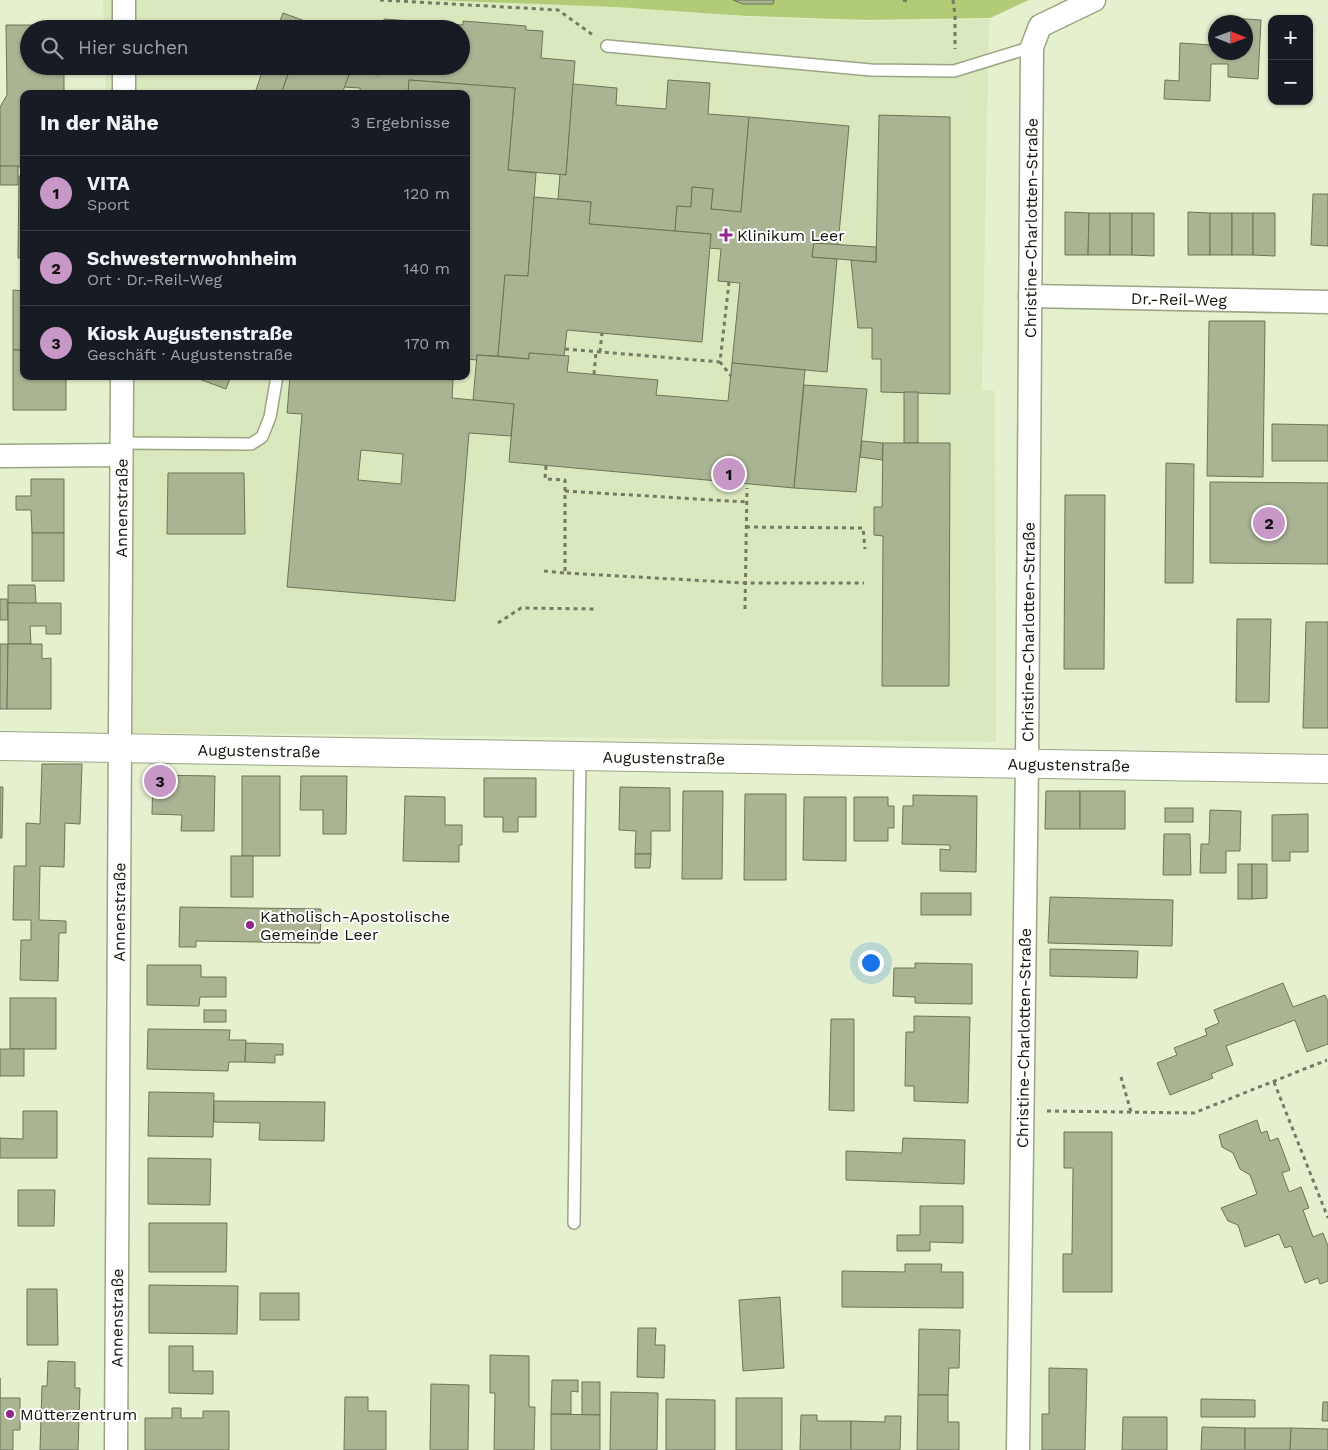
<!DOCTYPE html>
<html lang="de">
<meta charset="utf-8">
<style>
body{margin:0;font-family:"Work Sans",sans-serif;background:#242831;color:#f1f3f6}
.controls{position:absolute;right:15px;top:15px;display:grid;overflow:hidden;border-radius:10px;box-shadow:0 1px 4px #0004}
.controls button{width:45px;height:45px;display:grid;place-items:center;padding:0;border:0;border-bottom:1px solid #363941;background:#171b24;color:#f1f3f6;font:25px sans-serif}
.compass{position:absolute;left:1208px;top:15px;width:45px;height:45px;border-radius:50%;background:#171b24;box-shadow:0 1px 4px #0004;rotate:91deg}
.you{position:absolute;left:870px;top:962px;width:18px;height:18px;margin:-12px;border:4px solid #fff;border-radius:50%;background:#1a73e8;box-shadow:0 0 0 8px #1a73e833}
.badge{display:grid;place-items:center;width:32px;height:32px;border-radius:50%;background:#c797c5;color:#111;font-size:16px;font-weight:700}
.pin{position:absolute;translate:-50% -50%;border:2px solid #fff;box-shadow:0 1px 5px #0006}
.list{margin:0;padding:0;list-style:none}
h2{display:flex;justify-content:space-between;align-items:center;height:65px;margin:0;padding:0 20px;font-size:21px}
h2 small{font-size:16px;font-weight:400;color:#9ea1a6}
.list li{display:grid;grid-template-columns:32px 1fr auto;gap:15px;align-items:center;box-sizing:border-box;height:75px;padding:0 20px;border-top:1px solid #363941}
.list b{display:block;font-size:19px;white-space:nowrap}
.list p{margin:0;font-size:16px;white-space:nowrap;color:#9ea1a6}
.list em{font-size:16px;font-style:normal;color:#9ea1a6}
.icon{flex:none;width:28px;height:28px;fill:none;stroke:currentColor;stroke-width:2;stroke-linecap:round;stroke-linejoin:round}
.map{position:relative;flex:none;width:1328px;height:1450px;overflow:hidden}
.search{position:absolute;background:#171b24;box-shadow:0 1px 4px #0004;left:20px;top:20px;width:450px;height:55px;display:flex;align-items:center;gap:12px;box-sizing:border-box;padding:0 18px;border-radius:28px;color:#9ea1a6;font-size:19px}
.panel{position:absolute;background:#171b24;box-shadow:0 1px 4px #0004;left:20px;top:90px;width:450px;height:290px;border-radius:10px}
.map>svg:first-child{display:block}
.built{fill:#dae8be}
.green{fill:#b2cb76}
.building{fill:#aab493;stroke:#6c7557;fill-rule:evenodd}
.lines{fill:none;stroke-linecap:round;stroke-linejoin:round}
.service-casing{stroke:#9ba585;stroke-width:14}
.minor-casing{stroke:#9ba585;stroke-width:25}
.tertiary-casing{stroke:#9ba585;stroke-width:30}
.path{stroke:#747a64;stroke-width:3;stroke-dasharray:4 4;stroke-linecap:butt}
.service{stroke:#fff;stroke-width:11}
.minor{stroke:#fff;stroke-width:22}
.tertiary{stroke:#fff;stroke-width:28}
.poi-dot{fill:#932789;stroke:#fff;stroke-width:2}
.labels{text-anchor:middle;stroke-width:4;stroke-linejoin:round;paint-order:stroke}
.street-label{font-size:16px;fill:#121509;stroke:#fff}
.poi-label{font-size:16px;fill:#121509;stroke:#fff;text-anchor:start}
</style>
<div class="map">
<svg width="1328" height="1450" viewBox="0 0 1328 1450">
<rect width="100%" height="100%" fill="#e5f0ce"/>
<!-- built -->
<polygon class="built" points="103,0 578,0 616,2 747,17 868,21 989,19 982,390 995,391 996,742 112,732 114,376 466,376 466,94 106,94 105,66 461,66 461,29 104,29"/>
<!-- green -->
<polygon class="green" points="436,0 1029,0 990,18 867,20 747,16 616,7"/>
<!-- building -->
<g class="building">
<polygon points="733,0 774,0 773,4 743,4"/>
<polygon points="283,13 327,29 277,29"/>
<polygon points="1230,18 1261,20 1258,79 1228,77 1228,64 1211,64 1210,101 1164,99 1165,80 1179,81 1180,43 1212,45 1212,51 1216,52 1246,52 1246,22 1230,22"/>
<polygon points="384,19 463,25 463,21 526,26 526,30 543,31 541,58 575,61 566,175 508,170 515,88 409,80 408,94 360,94 360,88 344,87 350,72 379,75 380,66 461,66 461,29 383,29"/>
<polygon points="6,25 63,25 63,29 29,29 29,66 64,66 64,94 24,94 24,167 0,166 0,107 7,95"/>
<polygon points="264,66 291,66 281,94 255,93"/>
<polygon points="291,66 333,66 350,72 342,94 281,94"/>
<polygon points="409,80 515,88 508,170 536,173 528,276 505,275 498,356 477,355 477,360 466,359 466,141 468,119 466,119 466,94 408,94"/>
<polygon points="668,80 710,83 708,114 749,117 741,212 711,209 713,189 692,187 691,207 677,206 675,231 589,224 591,202 558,199 560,174 566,175 573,84 617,88 616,105 666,109"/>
<polygon points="879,115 950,117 950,394 881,392 881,359 872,359 872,328 858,328 851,260 876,262"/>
<polygon points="749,117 849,126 838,245 814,243 812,257 837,259 827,372 732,363 740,283 718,281 721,249 709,248 711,234 675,231 677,206 691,207 692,187 713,189 711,209 741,212"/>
<rect x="0" y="166" width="18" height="19"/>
<polygon points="19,176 24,176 24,258 18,258"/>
<polygon points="1313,194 1328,194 1328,246 1311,245"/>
<polygon points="534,197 591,202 589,224 711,234 702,342 567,330 564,356 529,353 529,359 498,356 505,275 528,276"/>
<polygon points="1065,212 1089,213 1088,255 1065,255"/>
<polygon points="1188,212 1210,213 1210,255 1188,255"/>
<polygon points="1089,213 1110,213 1110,255 1088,255"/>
<rect x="1110" y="213" width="22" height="42"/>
<polygon points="1132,213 1154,213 1154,256 1132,255"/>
<rect x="1210" y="213" width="22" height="42"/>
<rect x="1232" y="213" width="21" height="42"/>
<polygon points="1253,213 1275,213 1275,256 1253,255"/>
<polygon points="814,243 876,247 876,262 812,257"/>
<polygon points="13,290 24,291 24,350 13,350"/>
<polygon points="1209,321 1265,321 1263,477 1207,476"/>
<polygon points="13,350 24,350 24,376 66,376 66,410 13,410"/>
<polygon points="529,353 569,356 567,372 658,380 656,395 728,401 732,363 805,370 794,488 509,462 514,404 473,400 477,355 529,359"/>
<polygon points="191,376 231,376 226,389"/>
<path d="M290 376H409L453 380 452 398 514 404 511 436 469 433 455 601 287 587 302 414 287 413ZM361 450 403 454 401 484 358 480Z"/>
<polygon points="804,385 867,389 856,492 794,488"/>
<rect x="904" y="392" width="14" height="51"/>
<polygon points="1272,424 1328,425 1328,461 1272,461"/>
<polygon points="862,441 883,443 882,460 860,457"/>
<polygon points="883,443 950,443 949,686 882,686 883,536 874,535 874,507 882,507"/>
<polygon points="1166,463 1194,464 1193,583 1165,583"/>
<polygon points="168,473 244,473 245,534 167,534"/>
<polygon points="31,479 64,479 64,533 32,533 31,510 16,510 16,496 31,496"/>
<polygon points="1210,482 1328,483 1328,564 1210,563"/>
<polygon points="1065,495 1105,495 1104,669 1064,669"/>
<rect x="32" y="533" width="32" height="48"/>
<polygon points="8,585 35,585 36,604 8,603"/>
<polygon points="0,599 7,599 8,620 0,620"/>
<polygon points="8,603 61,603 61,634 46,634 46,626 30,626 31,644 8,644"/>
<polygon points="1237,619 1271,619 1269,702 1236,702"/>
<polygon points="1306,622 1328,622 1328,728 1303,728"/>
<polygon points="0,644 8,644 7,709 0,709"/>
<polygon points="8,644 42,644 42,659 51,658 51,709 7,709"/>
<polygon points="42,764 82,764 80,824 65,823 64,867 40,866 39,920 66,921 66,933 59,933 58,981 20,980 21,940 31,940 31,920 13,920 14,866 26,866 26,823 40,824"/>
<polygon points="153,775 215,776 214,831 181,831 182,815 152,814"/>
<rect x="242" y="776" width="38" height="80"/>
<polygon points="301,776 347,776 346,834 323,834 323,810 300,810"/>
<polygon points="484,778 536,778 536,817 518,817 518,832 503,832 503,817 484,817"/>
<polygon points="0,787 3,787 2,838 0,838"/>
<polygon points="620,787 670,788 670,831 651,831 651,854 635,854 636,831 619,830"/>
<polygon points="683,791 723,791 722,879 682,879"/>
<polygon points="1046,791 1080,791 1080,829 1045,829"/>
<rect x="1080" y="791" width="45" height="38"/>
<polygon points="745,794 786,794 786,880 744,880"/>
<polygon points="913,795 977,796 976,872 940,871 940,849 950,850 950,845 902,844 903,806 913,806"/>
<polygon points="405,796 445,797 445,825 462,825 462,845 459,845 459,862 403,861"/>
<polygon points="804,797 846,797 846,861 803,860"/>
<polygon points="854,797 888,797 888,806 894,806 894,828 888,828 888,841 854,841"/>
<rect x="1165" y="808" width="28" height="14"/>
<polygon points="1210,810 1241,811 1240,851 1226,851 1226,873 1200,873 1201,844 1209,844"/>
<polygon points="1308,814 1308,852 1290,852 1290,861 1272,861 1272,815"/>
<polygon points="1164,834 1190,834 1191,875 1163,875"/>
<polygon points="635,854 651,854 650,868 635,868"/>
<rect x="231" y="856" width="22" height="41"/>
<rect x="1238" y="864" width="14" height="35"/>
<polygon points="1252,864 1267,864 1267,898 1252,899"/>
<rect x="921" y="893" width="50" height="22"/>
<polygon points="1050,897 1173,900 1172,946 1048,943"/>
<polygon points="180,907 321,909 320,943 196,941 196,947 179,947"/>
<polygon points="1050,949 1138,951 1137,978 1050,976"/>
<polygon points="915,963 972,964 972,1004 915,1003 915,997 893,996 894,968 915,968"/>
<polygon points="147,965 201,965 201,977 226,977 226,997 200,997 199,1006 147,1005"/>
<polygon points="1283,983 1293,1007 1325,995 1328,1001 1328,1044 1307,1052 1295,1020 1226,1046 1233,1065 1211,1074 1213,1078 1170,1095 1157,1063 1177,1055 1174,1048 1207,1035 1205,1029 1219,1023 1214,1010"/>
<rect x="10" y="998" width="46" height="51"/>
<rect x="204" y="1010" width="22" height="12"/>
<polygon points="914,1016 970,1017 968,1103 914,1101 914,1086 905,1086 906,1032 914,1032"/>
<polygon points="831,1019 854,1019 854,1111 829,1110"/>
<polygon points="148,1029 230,1030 229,1040 246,1040 245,1062 229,1062 228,1071 147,1069"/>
<polygon points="246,1043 283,1044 283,1055 275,1055 275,1063 245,1062"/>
<rect x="0" y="1049" width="24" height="27"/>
<polygon points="149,1092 214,1093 213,1137 148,1136"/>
<polygon points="214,1101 325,1102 324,1141 259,1140 260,1123 214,1122"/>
<polygon points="23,1111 57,1111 57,1158 0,1158 0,1138 23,1139"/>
<polygon points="1257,1120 1261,1133 1267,1131 1270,1141 1278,1138 1290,1170 1282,1173 1289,1192 1301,1187 1309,1208 1303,1210 1313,1237 1323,1233 1328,1246 1328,1281 1320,1284 1318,1278 1305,1283 1291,1246 1285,1248 1279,1234 1245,1247 1238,1225 1228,1221 1221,1208 1257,1194 1250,1175 1240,1169 1233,1153 1222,1147 1219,1135"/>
<polygon points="1064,1132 1112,1132 1112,1292 1063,1292 1063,1254 1072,1254 1073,1168 1064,1168"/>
<polygon points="903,1138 965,1140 964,1184 846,1180 846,1151 902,1153"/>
<polygon points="148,1158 211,1159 210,1205 148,1204"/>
<polygon points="18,1190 55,1190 54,1226 18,1226"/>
<polygon points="920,1206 963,1206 963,1243 930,1242 930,1251 897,1251 897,1235 920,1235"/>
<polygon points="149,1223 227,1223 226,1272 149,1272"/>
<polygon points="905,1264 942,1264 941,1272 963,1272 963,1308 842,1307 842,1271 905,1272"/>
<polygon points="149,1285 238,1286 237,1334 149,1333"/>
<polygon points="27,1289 57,1289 58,1345 27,1345"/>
<rect x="260" y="1293" width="39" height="27"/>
<polygon points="780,1297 784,1368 743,1371 739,1300"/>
<polygon points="638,1328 656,1328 655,1345 665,1345 664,1378 637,1377"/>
<polygon points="919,1329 960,1330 959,1368 949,1368 948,1395 918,1395"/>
<polygon points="169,1346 193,1346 193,1371 213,1371 213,1394 169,1393"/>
<polygon points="490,1355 529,1356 529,1407 535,1407 534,1450 494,1450 495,1393 490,1393"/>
<polygon points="48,1361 75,1362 75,1388 80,1388 78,1450 40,1450 42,1386 47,1386"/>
<polygon points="1049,1368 1087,1369 1085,1450 1042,1450 1042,1414 1049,1414"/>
<polygon points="0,1378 0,1398 20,1398 20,1430 13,1430 13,1450 0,1450"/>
<polygon points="552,1380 578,1380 578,1392 571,1391 571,1414 551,1414"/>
<rect x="582" y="1382" width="18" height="33"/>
<polygon points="431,1384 469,1385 468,1450 430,1450"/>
<polygon points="611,1392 658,1393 657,1450 610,1450"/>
<polygon points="918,1395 948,1395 948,1422 959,1422 959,1450 917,1450"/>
<polygon points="345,1397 368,1397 368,1411 386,1411 386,1450 344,1450"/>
<rect x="736" y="1398" width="46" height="52"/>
<polygon points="666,1399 715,1400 715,1450 666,1450"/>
<polygon points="1201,1399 1255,1400 1255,1417 1201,1417"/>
<polygon points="1323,1402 1328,1402 1328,1421 1322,1421"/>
<polygon points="172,1408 181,1408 181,1418 203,1418 203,1411 229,1411 229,1450 145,1450 145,1418 172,1418"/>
<polygon points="551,1414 600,1415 600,1450 551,1450"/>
<polygon points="801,1415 817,1415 817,1421 851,1421 851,1450 800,1450"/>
<polygon points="885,1416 901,1416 900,1450 851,1450 851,1421 885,1422"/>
<polygon points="1123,1417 1167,1417 1167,1450 1122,1450"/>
<polygon points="1202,1427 1245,1428 1245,1450 1201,1450"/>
<polygon points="1245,1428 1291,1428 1290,1450 1245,1450"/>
<polygon points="1291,1428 1328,1429 1328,1450 1290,1450"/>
</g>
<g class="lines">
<!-- service casing -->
<g class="service-casing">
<g id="service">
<polyline points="607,46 871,70 954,71 1032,47"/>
<polyline points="122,443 251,444 262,437 270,417 277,376"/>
<polyline points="574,1223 580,756"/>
</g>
</g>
<!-- minor casing -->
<g class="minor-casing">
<g id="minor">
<polyline points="124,29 124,0"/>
<polyline points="124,94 124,66"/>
<path id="s1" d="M1030 296 1328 302"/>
<polyline points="0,456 121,455"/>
<path id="s2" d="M116 1450 122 376"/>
<path id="s3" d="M1018 1450 1027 764 1032 47 1040 26 1094 0"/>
</g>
</g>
<!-- tertiary casing -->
<g class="tertiary-casing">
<g id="tertiary">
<path id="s4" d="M0 746 1328 769"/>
</g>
</g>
<!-- path -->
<g class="path">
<polyline points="380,0 558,10 593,35"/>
<polyline points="903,0 908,1"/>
<polyline points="953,0 955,16 955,49"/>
<polyline points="729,282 720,362 731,376"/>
<polyline points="565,349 720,362"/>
<polyline points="600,352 602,333"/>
<polyline points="594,374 596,352"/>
<polyline points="546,466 545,479 565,480 565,573 745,583 864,583"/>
<polyline points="565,491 747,502"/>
<polyline points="746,527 863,528 865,549"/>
<polyline points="544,571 565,573"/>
<polyline points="745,609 747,488"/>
<polyline points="498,623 521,608 595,609"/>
<polyline points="1121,1077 1131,1112"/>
<polyline points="1274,1082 1328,1218"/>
<polyline points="1047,1111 1194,1113 1327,1060"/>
</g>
<!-- service -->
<use href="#service" class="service"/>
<!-- minor -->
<use href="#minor" class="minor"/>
<!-- tertiary -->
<use href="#tertiary" class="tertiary"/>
</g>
<!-- markers -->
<g class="poi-dot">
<path d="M723.5 227.5h5v5h5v5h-5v5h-5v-5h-5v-5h5z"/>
<circle cx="250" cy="925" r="5"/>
<circle cx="10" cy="1414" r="5"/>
</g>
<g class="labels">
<!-- street labels -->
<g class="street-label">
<text dy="6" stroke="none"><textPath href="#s3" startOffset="1222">Christine-Charlotten-Straße</textPath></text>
<text dy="6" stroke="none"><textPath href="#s1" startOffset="149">Dr.-Reil-Weg</textPath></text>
<text dy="6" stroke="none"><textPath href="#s2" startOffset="942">Annenstraße</textPath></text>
<text dy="6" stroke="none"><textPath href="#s3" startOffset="818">Christine-Charlotten-Straße</textPath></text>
<text dy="6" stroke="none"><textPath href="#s4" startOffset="259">Augustenstraße</textPath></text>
<text dy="6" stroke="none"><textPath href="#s4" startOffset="664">Augustenstraße</textPath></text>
<text dy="6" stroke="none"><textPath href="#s4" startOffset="1069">Augustenstraße</textPath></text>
<text dy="6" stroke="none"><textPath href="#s2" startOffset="538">Annenstraße</textPath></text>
<text dy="6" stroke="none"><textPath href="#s3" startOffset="412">Christine-Charlotten-Straße</textPath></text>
<text dy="6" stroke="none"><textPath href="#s2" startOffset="132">Annenstraße</textPath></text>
</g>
<!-- poi labels -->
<g class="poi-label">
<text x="737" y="241">Klinikum Leer</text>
<text x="260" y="922">Katholisch-Apostolische<tspan x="260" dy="18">Gemeinde Leer</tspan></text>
<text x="20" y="1420">Mütterzentrum</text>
</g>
</g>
</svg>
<div class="controls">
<button>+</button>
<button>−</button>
</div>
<svg class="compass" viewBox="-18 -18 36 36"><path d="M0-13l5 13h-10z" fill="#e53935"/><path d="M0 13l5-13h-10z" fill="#9ea1a6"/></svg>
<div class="you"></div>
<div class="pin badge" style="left:729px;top:474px">1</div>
<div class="pin badge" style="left:1269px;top:523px">2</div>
<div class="pin badge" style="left:160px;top:781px">3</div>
<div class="search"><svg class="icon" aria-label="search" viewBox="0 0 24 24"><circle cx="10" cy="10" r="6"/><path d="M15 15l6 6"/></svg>Hier suchen</div>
<section class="panel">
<h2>In der Nähe<small>3 Ergebnisse</small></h2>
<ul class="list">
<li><span class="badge">1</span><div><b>VITA</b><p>Sport</p></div><em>120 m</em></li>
<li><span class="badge">2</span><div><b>Schwesternwohnheim</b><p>Ort · Dr.-Reil-Weg</p></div><em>140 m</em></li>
<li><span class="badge">3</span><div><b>Kiosk Augustenstraße</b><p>Geschäft · Augustenstraße</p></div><em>170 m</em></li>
</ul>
</section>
</div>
